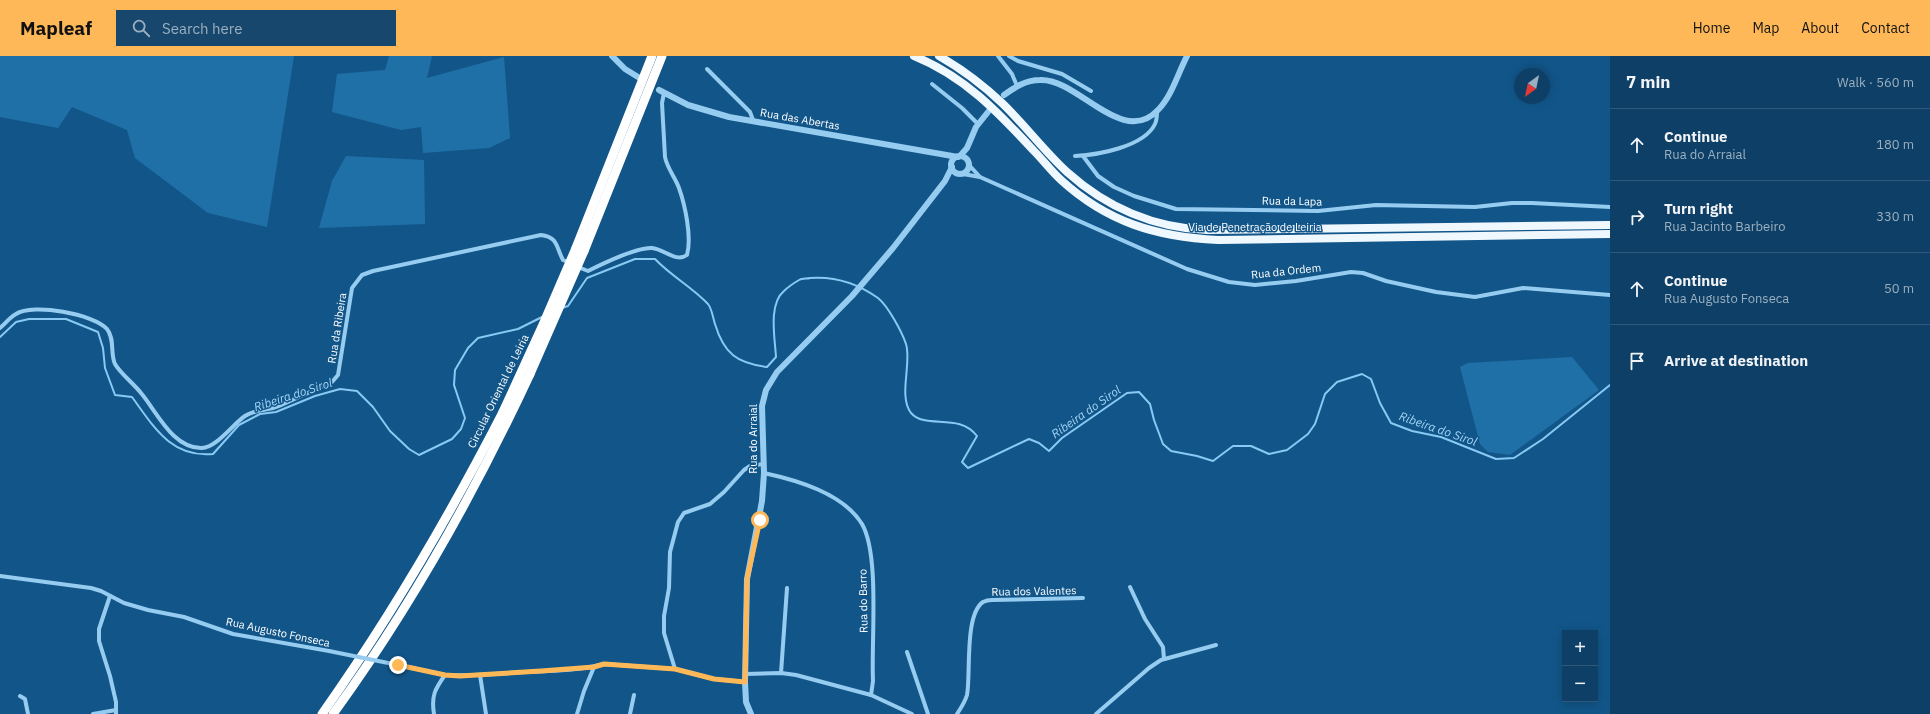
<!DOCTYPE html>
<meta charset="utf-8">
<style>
body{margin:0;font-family:"IBM Plex Sans",sans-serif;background:#17476d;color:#f1f3f6}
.controls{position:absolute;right:12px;bottom:12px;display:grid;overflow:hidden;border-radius:0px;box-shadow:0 2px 10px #0003}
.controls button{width:36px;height:36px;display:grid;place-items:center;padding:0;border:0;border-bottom:1px solid #2e597b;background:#0e4067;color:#f1f3f6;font:20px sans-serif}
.compass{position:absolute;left:1514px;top:12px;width:36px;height:36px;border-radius:50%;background:#0e4067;box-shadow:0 2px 10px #0003;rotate:213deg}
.stop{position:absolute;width:12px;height:12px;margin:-9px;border:3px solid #ffb857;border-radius:50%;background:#fff}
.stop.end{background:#ffb857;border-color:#fff;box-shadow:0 1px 4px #0008}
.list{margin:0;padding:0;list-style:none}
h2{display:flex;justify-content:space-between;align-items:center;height:52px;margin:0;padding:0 16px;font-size:17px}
h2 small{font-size:13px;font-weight:400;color:#9bafc0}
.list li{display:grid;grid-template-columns:26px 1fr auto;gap:12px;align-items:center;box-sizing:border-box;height:72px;padding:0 16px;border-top:1px solid #2e597b}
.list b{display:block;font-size:15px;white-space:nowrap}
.list p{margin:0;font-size:13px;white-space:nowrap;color:#9bafc0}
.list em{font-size:13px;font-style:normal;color:#9bafc0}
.icon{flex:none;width:22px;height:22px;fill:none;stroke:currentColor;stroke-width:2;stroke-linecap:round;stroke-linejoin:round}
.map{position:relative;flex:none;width:1610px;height:658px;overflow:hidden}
header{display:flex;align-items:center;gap:24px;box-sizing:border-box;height:56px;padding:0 20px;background:#ffb857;color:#111}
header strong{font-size:19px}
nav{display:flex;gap:22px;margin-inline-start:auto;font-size:14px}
.search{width:280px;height:36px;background:#17476d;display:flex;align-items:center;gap:10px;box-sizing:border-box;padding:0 14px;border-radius:0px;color:#9bafc0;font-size:15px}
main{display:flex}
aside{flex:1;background:#0e4067}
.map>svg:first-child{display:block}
.green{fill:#2070a8}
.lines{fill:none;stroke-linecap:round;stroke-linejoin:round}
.stream{stroke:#89c9f4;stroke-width:2}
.minor{stroke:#97ccf1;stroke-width:4}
.tertiary{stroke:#97ccf1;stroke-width:6}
.trunk{stroke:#f0f8ff;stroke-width:8}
.motorway{stroke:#fff;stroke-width:9}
.minor-bridge{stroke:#97ccf1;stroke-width:4}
.motorway-bridge{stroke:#fff;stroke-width:9}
.route{stroke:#ffb857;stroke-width:5}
.labels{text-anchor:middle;stroke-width:3;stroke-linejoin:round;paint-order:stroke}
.street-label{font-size:11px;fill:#fff;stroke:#125689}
.water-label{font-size:12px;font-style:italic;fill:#a3d5f8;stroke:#125689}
</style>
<header>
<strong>Mapleaf</strong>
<div class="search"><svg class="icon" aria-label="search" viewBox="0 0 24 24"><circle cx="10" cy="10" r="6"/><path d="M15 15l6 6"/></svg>Search here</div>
<nav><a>Home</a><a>Map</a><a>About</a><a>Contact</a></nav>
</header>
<main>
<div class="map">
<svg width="1610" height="658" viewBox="0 0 1610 658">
<rect width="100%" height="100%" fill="#125689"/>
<!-- green -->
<g class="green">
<polygon points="0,0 294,0 267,171 208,157 135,102 127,74 72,51 58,72 0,61"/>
<polygon points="389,0 432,0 427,22 504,1 510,82 489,92 423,97 421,71 401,74 332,56 337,18 385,14"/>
<polygon points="346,100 424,104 425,168 319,172 332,125"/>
<polygon points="1572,301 1599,334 1510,399 1488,396 1480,388 1460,311 1468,307"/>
</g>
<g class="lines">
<!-- stream -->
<g class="stream">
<path d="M562 252 568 250 587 222 635 203H655C671 220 692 231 708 248 712 253 713 262 715 268 724 298 737 307 767 311L776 301C775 283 768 248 784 235 788 231 794 227 799 224 802 222 807 223 810 222 836 220 857 227 878 242 888 250 902 276 906 288 912 307 898 340 911 357 926 374 959 356 977 380L962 406 968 412 1029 383 1039 387 1049 395 1062 382 1127 337 1139 336 1150 348 1154 364 1163 388 1171 395 1197 400 1213 405 1233 390H1251L1269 398 1287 394 1308 378 1315 368 1325 338 1337 326 1362 318 1371 323 1380 347 1391 367 1412 375 1441 381 1496 403 1514 402 1543 383 1610 329"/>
<path d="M0 281 16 266 29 263H66L98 276 103 292 105 312 115 339 132 341C154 371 171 402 213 398L239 369 260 358 276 356 315 340 340 333 357 335 373 351 390 375 409 393 419 399 452 383 461 373 465 362 454 329 455 314 468 292 478 282 518 273 542 261"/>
</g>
<!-- minor -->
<g class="minor">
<polyline points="998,0 1012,18 1017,30"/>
<polyline points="1009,0 1018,5 1062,18 1091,35"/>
<polyline points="707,13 750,56 753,64"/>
<polyline points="932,28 962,52 978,68"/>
<path d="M1075 100C1097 99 1144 91 1155 68 1157 64 1157 59 1157 55"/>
<polyline points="1083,100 1098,120 1114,131 1134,140 1176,153 1318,155 1376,149 1475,151 1512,147 1532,147 1610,151"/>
<polyline points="969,109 980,121"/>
<polyline points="963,118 980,121 1187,213 1229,226 1255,229 1296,225 1351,216 1363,217 1386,225 1436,236 1475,241 1523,232 1610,239"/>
<path d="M578 211 588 215C602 208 637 191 652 192 664 193 676 207 687 199 692 181 685 149 679 132 675 121 667 112 665 101L662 47 664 37"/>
<path d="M0 272C5 268 10 261 16 258 33 247 94 258 107 273 115 283 110 297 115 308 120 317 134 328 141 337 157 356 173 393 202 392 216 392 233 368 245 360 255 353 268 355 279 350 297 342 314 334 332 326L338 319 352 232 362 219 373 215 541 179C558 181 556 191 563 204L570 207"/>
<path d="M764 417C796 424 843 437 862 468 880 499 871 586 873 625L871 639"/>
<polyline points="0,520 91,532 101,535 124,547 148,554 184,561 233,578 329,595"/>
<polyline points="1130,531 1145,563 1163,591 1164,603"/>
<polyline points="110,540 99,573 99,585 110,620 116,646 116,658"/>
<polyline points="907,596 928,658"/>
<polyline points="398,609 445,619"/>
<polyline points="675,613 664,577 664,560 669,532 670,496 678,466 684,457 710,448 724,436 744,414 750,410 763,408"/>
<polyline points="781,617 787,532"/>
<polyline points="745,618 781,617 796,619 871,639 912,658"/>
<polyline points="480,619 486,658"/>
<polyline points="20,640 25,643 28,658"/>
<polyline points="93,658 116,654"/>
<path d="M434 658C431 640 435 633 445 619 471 620 496 618 522 616 549 615 578 615 604 608L675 613 714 623 745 626"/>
<polyline points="577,658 584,635 594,611"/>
<polyline points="630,658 634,639"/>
<path d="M957 658C961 652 965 646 967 639 971 619 964 559 983 546 985 545 989 544 992 544L1083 542"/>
<polyline points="1096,658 1149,612 1161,604 1216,589"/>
</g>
<!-- tertiary -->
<g class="tertiary">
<polyline points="612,0 625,13 638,21"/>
<polyline points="659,34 688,49 729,61 958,101"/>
<path d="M1004 39C1015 31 1026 24 1040 24 1078 22 1122 92 1158 54 1172 40 1178 17 1187 0"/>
<circle cx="960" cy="109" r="9"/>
<polyline points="960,100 967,92 976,71 988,56"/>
<polyline points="751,658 746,646 745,626 747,523 762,445 764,417 762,350 766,334 777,316 852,240 893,192 945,125 952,111"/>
</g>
<!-- trunk -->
<g class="trunk">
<path d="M914 0C964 20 998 56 1034 95 1043 104 1051 115 1061 124 1107 166 1156 181 1218 184L1610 178"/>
<path d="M939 0C962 13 983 29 1002 47 1025 69 1044 95 1067 116 1106 151 1154 172 1207 174L1610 169"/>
</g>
<!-- motorway -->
<g class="motorway">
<polyline points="576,192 652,0"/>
<polyline points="584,195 662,0"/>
<path d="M322 658C390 562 449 461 503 356"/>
<path d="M333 658C410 552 475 436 530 318"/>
</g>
<!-- minor-bridge -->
<polyline class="minor-bridge" points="329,595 398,609"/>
<!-- motorway-bridge -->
<g class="motorway-bridge">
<polyline points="530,318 584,195"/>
<polyline points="503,356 542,271 576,192"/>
</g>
</g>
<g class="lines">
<!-- route -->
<polyline class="route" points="398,609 445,619 460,620 541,615 594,611 604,608 675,613 714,623 745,626 747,523 760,464"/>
</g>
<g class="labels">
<!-- street labels -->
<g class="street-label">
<text transform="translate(800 63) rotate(10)" y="4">Rua das Abertas</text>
<text transform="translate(1292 145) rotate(1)" y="4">Rua da Lapa</text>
<text x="1255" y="175">Via de Penetração de Leiria</text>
<text transform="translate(1286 215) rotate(-6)" y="4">Rua da Ordem</text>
<text transform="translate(337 272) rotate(-81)" y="4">Rua da Ribeira</text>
<text transform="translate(498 335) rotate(-64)" y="4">Circular Oriental de Leiria</text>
<text transform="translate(753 383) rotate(-90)" y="4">Rua do Arraial</text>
<text transform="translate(1034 535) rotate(-1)" y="4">Rua dos Valentes</text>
<text transform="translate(863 545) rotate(-91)" y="4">Rua do Barro</text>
<text transform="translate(278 576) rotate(12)" y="4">Rua Augusto Fonseca</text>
</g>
<!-- water labels -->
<g class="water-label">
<text transform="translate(293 339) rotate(-18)" y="4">Ribeira do Sirol</text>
<text transform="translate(1086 356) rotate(-35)" y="4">Ribeira do Sirol</text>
<text transform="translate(1438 373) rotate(19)" y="4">Ribeira do Sirol</text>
</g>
</g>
</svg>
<div class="controls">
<button>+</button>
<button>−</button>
</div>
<svg class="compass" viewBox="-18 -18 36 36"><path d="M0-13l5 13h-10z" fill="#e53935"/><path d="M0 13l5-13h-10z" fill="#9bafc0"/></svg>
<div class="stop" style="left:760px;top:464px"></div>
<div class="stop end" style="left:398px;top:609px"></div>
</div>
<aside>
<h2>7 min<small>Walk · 560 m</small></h2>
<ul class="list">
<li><svg class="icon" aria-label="ahead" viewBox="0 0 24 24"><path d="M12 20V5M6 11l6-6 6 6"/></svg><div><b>Continue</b><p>Rua do Arraial</p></div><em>180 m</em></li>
<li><svg class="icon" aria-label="right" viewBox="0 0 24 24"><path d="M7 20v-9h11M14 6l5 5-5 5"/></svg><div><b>Turn right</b><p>Rua Jacinto Barbeiro</p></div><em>330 m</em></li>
<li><svg class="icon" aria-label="ahead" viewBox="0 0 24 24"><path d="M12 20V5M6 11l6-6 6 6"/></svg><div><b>Continue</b><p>Rua Augusto Fonseca</p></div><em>50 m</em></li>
<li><svg class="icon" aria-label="arrive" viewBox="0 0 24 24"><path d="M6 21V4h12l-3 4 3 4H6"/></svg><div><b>Arrive at destination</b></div></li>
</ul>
</aside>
</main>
